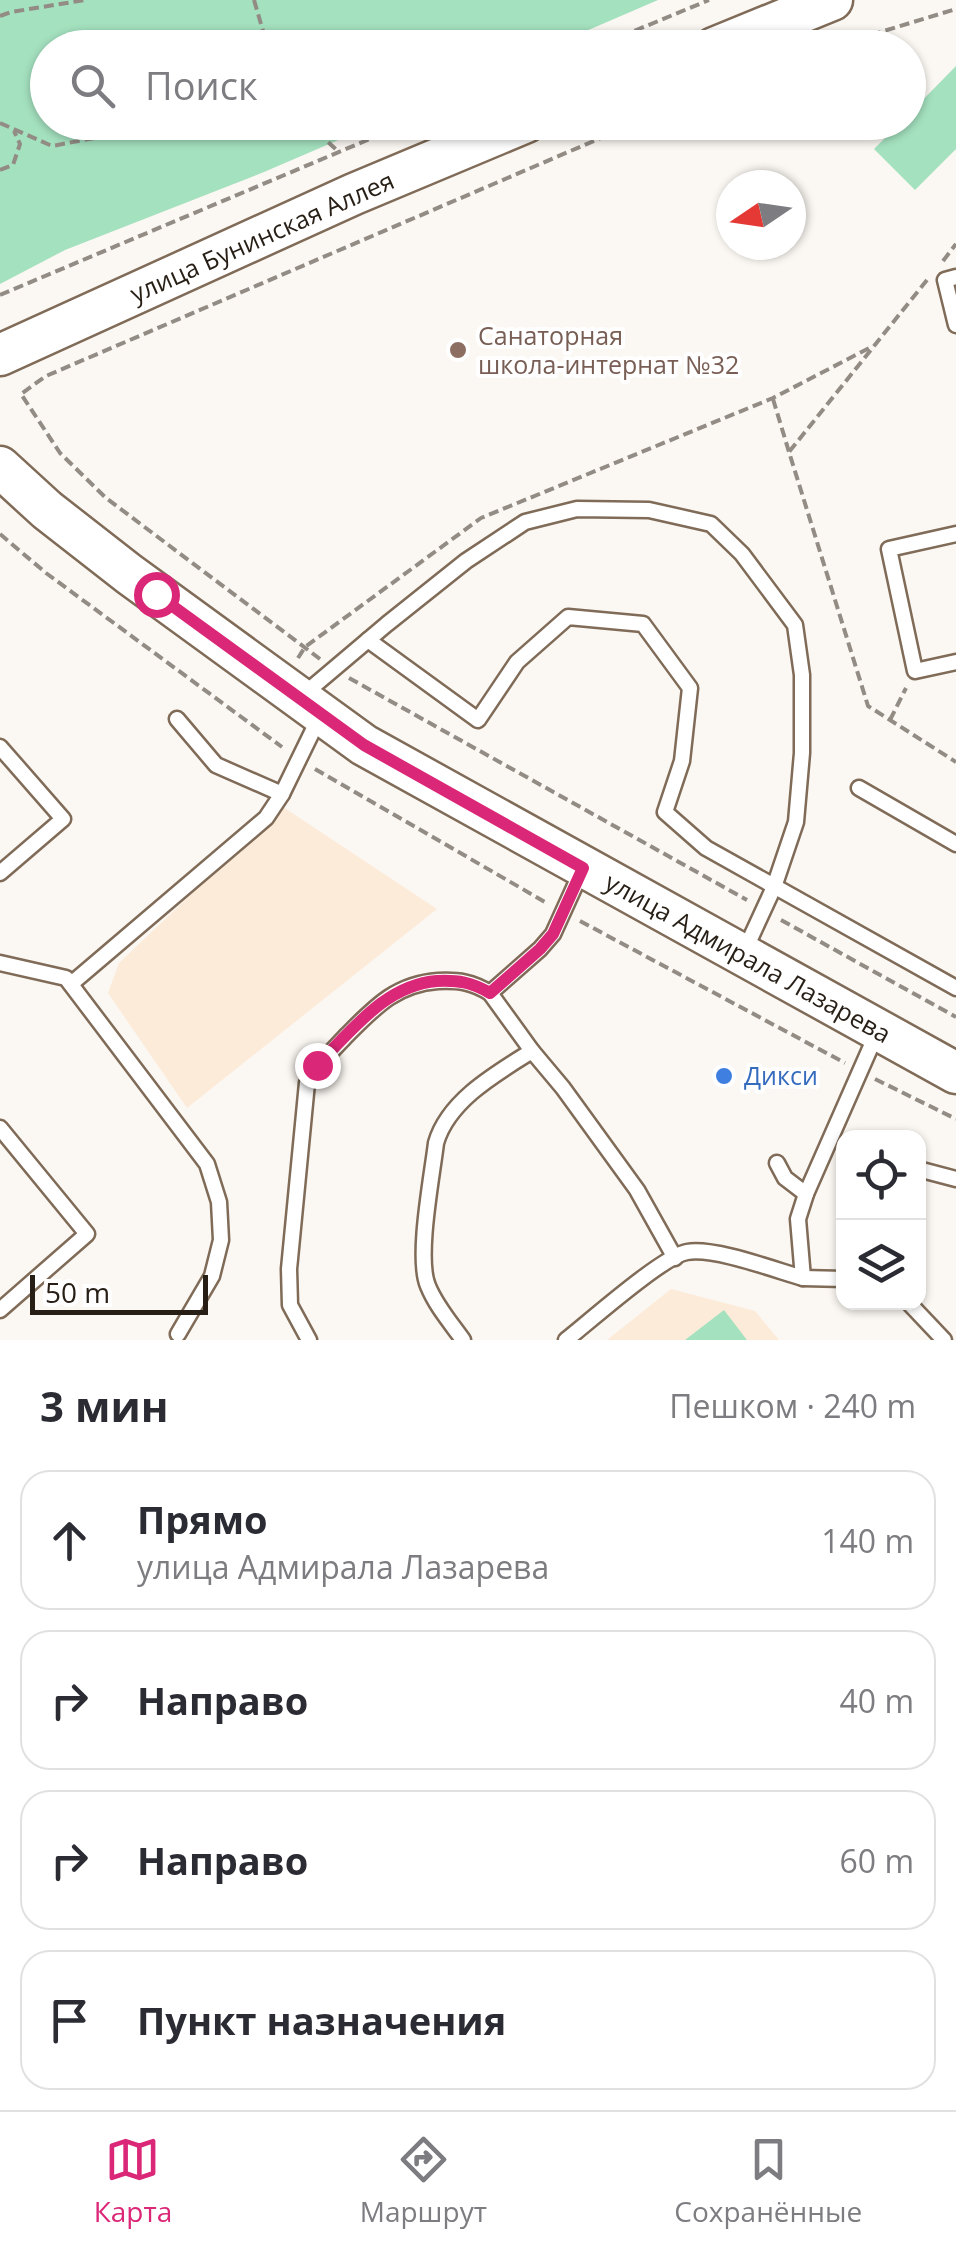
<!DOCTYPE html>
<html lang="ru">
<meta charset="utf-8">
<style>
body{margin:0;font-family:"Open Sans",sans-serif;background:#f7f7f7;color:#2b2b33}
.controls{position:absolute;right:30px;bottom:30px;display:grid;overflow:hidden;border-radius:20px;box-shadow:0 2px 8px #0004}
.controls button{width:90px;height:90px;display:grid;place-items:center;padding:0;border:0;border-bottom:2px solid #e1e1e2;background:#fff;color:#2b2b33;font:50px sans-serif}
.compass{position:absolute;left:716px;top:170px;width:90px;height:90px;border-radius:50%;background:#fff;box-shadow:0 2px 8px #0004;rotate:257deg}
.scale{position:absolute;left:30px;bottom:25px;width:178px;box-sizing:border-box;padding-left:10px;border:5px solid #271f16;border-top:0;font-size:28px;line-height:35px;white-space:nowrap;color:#271f16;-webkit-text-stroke:8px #fff;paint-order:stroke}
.stop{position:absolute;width:30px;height:30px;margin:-22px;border:8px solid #db2777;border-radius:50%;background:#fff}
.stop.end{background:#db2777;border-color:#fff;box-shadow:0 2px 10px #0008}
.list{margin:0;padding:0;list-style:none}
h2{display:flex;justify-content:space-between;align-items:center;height:130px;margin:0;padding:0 40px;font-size:42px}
h2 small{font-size:32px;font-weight:400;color:#7c7c81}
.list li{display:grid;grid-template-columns:65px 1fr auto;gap:30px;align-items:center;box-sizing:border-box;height:140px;margin:0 20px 20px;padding:0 20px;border:2px solid #e1e1e2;border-radius:30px}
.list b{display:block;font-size:38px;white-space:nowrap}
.list p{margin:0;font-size:32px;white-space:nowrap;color:#7c7c81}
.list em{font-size:32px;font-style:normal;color:#7c7c81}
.icon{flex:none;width:55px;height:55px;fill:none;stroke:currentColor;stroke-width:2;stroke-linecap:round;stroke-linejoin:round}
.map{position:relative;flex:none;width:956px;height:1340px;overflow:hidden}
.search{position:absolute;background:#fff;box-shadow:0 2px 8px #0004;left:30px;right:30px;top:30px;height:110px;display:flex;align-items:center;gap:25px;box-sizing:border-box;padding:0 35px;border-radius:55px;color:#7c7c81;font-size:38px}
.sheet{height:770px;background:#fff}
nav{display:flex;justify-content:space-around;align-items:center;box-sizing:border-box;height:140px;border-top:2px solid #e1e1e2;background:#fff;font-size:28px;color:#7c7c81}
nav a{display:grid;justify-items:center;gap:5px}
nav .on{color:#db2777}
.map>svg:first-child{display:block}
.built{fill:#fdebda}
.green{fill:#a4e1bf}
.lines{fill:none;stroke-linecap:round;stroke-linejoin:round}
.lane-casing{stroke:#7f6b57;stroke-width:19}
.secondary-casing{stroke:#7f6b57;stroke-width:45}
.path{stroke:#928c85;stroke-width:4;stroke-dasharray:10 5;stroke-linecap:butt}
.lane{stroke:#fff;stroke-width:14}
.secondary{stroke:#fff;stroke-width:40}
.route{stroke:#db2777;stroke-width:12}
.education-dot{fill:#8d6e63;stroke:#fff;stroke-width:4}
.shop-dot{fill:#3f7fe0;stroke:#fff;stroke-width:4}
.labels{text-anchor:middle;stroke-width:8;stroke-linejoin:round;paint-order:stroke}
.street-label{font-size:25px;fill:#271f16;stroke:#fff}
.education-label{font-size:25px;fill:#785e54;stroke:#fff;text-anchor:start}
.shop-label{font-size:25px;fill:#366cbe;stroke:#fff;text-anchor:start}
</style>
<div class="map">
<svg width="956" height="1340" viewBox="0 0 956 1340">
<rect width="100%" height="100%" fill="#fbf7f2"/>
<!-- built -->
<g class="built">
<polygon points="283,807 437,909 187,1108 108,993 119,963"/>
<polygon points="671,1289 755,1311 779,1340 607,1340"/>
</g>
<!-- green -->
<g class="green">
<polygon points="0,0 658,0 549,47 48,48 48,122 378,123 264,172 65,250 0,284"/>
<polygon points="956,66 956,149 915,190 874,149 900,123 908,122 909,114"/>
<polygon points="724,1310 747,1340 685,1340"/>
</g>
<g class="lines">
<!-- lane casing -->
<g class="lane-casing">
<g id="lane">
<polyline points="956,277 945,280 956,325"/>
<polyline points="956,534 889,549 915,671 956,662"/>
<polyline points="368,640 478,720 517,662 568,617 643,624 690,688 682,761 665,812 706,848 956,988"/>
<polyline points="303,695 387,624 466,561 525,522 577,509 649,510 711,524 742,554 795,625 802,675 802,753 796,822 774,887 745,950"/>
<polyline points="177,719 216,765 282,794"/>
<polyline points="0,747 63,819 0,873"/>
<polyline points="859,788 956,844"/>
<polyline points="0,963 66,978 207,1164 219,1202 221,1240 212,1276 178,1334"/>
<polyline points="71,984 266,818 282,794 319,718"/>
<polyline points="490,993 532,1051"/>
<polyline points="0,1128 87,1234 0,1310"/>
<polyline points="777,1163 785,1178 806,1194"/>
<polyline points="918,1169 956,1179"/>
<polyline points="803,1278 844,1279"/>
<polyline points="908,1302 944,1340"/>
<path d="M309 1340 290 1305 289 1269 307 1083C318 1064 332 1051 347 1035 375 1007 396 984 438 981 459 980 472 982 490 993L540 949 553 934 583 868"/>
<path d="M463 1340C451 1323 436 1306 428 1286 416 1258 432 1177 436 1143 448 1101 495 1074 532 1051L563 1088 637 1190 675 1258"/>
<path d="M566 1340C589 1322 663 1256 687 1252 714 1247 775 1270 803 1278L798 1219 806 1194 876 1035"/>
</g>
</g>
<!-- secondary casing -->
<g class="secondary-casing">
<g id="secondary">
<polyline points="714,48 832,0"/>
<polyline points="0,355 354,194 526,122"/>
<polyline points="0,467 47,510 129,574 364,745 956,1073"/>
</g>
</g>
<!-- path -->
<g class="path">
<polyline points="254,0 268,48"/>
<polyline points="0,16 11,12 85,0"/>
<polyline points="593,48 709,0"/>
<polyline points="828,48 956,9"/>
<polyline points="306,122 339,152"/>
<polyline points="0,123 52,146 179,122"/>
<polyline points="0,170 13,165 20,144 14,131"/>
<polyline points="943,261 956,244"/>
<polyline points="927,280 789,452 868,706 956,762"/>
<polyline points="0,295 410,122"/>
<polyline points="773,399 789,452"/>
<polyline points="0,534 46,573 282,747"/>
<polyline points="298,658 305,647 481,518 773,398 873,346"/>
<polyline points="320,659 106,498 60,453 21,394 46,376 638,122"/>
<polyline points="349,678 747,900"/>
<polyline points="890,720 906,688"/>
<polyline points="315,769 545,902"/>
<polyline points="781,920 956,1017"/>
<polyline points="580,921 845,1063"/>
<polyline points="875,1079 956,1119"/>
</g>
<!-- lane -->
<use href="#lane" class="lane"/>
<!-- secondary -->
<use href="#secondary" class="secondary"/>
</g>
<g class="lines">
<!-- route -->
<path class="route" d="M156 594 364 745 583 868 553 934 540 949 490 993C471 982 458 980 437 981 385 985 352 1031 317 1065"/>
</g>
<!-- markers -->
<circle class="education-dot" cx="458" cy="350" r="10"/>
<circle class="shop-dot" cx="724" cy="1076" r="10"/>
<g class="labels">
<!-- street labels -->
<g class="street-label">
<text transform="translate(262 237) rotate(-24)" y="9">улица Бунинская Аллея</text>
<text transform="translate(748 958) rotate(29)" y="9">улица Адмирала Лазарева</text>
</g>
<!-- education labels -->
<g class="education-label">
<text x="478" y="345">Санаторная<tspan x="478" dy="29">школа-интернат №32</tspan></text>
</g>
<!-- shop labels -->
<g class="shop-label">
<text x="744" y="1085">Дикси</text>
</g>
</g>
</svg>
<div class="controls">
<button><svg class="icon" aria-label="locate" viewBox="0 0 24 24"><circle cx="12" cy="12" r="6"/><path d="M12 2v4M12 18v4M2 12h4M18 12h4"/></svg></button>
<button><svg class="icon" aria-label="layers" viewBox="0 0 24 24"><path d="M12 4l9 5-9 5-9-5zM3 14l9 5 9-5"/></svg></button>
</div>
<svg class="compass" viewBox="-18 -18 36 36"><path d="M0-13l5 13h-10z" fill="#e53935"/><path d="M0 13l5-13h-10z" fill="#7c7c81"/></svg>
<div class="scale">50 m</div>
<div class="stop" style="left:156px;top:594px"></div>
<div class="stop end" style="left:317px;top:1065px"></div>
<div class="search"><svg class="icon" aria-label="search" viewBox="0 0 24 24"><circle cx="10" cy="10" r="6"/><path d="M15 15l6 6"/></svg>Поиск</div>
</div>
<section class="sheet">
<h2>3 мин<small>Пешком · 240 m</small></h2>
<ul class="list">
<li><svg class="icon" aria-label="ahead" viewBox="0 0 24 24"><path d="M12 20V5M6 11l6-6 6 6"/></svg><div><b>Прямо</b><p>улица Адмирала Лазарева</p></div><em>140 m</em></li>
<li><svg class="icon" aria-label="right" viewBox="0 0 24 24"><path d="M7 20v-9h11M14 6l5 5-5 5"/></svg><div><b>Направо</b></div><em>40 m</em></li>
<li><svg class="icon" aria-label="right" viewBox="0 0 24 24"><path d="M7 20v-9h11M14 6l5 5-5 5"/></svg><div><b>Направо</b></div><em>60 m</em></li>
<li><svg class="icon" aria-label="arrive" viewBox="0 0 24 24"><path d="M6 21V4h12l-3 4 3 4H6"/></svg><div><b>Пункт назначения</b></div></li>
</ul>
</section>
<nav>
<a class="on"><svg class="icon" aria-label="map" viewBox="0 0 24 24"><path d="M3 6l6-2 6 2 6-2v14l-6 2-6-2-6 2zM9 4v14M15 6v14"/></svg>Карта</a>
<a><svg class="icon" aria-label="directions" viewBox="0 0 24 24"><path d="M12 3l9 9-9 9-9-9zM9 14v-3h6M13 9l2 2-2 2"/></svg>Маршрут</a>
<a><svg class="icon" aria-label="saved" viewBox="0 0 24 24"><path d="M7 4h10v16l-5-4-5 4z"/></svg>Сохранённые</a>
</nav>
